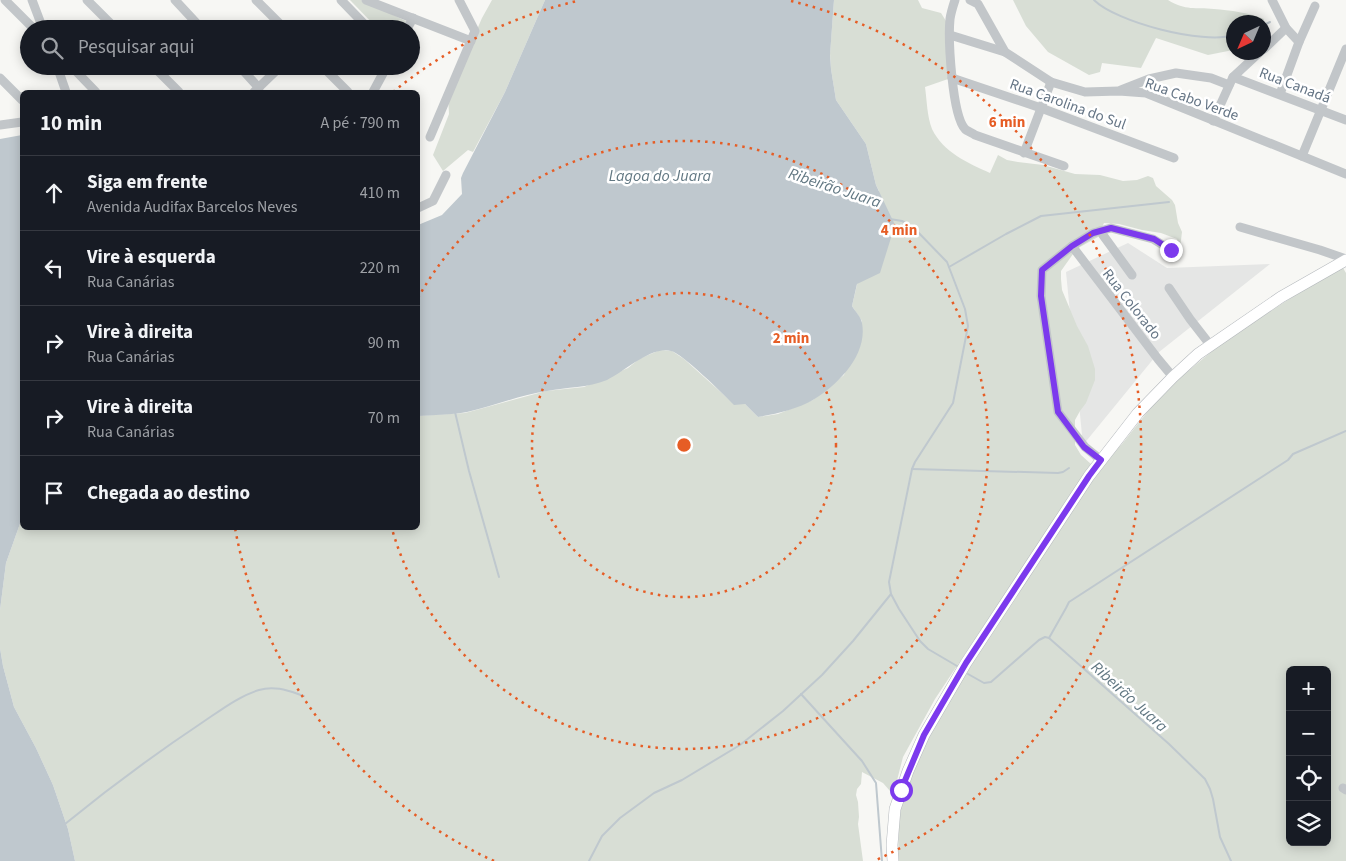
<!DOCTYPE html>
<html lang="pt">
<meta charset="utf-8">
<style>
body{margin:0;font-family:"Source Sans 3",sans-serif;background:#242831;color:#f1f3f6}
.controls{position:absolute;right:15px;bottom:15px;display:grid;overflow:hidden;border-radius:8px;box-shadow:0 2px 12px #0003}
.controls button{width:45px;height:45px;display:grid;place-items:center;padding:0;border:0;border-bottom:1px solid #363941;background:#171b24;color:#f1f3f6;font:25px sans-serif}
.compass{position:absolute;left:1226px;top:15px;width:45px;height:45px;border-radius:50%;background:#171b24;box-shadow:0 2px 12px #0003;rotate:224deg}
.stop{position:absolute;width:15px;height:15px;margin:-11px;border:4px solid #7c3aed;border-radius:50%;background:#fff}
.stop.end{background:#7c3aed;border-color:#fff;box-shadow:0 1px 5px #0008}
.list{margin:0;padding:0;list-style:none}
h2{display:flex;justify-content:space-between;align-items:center;height:65px;margin:0;padding:0 20px;font-size:21px}
h2 small{font-size:16px;font-weight:400;color:#9ea1a6}
.list li{display:grid;grid-template-columns:32px 1fr auto;gap:15px;align-items:center;box-sizing:border-box;height:75px;padding:0 20px;border-top:1px solid #363941}
.list b{display:block;font-size:19px;white-space:nowrap}
.list p{margin:0;font-size:16px;white-space:nowrap;color:#9ea1a6}
.list em{font-size:16px;font-style:normal;color:#9ea1a6}
.icon{flex:none;width:28px;height:28px;fill:none;stroke:currentColor;stroke-width:2;stroke-linecap:round;stroke-linejoin:round}
.map{position:relative;flex:none;width:1346px;height:861px;overflow:hidden}
.search{position:absolute;background:#171b24;box-shadow:0 2px 12px #0003;left:20px;top:20px;width:400px;height:55px;display:flex;align-items:center;gap:12px;box-sizing:border-box;padding:0 18px;border-radius:28px;color:#9ea1a6;font-size:19px}
.panel{position:absolute;background:#171b24;box-shadow:0 2px 12px #0003;left:20px;top:90px;width:400px;height:440px;border-radius:8px}
.map>svg:first-child{display:block}
.built{fill:#e5e6e5}
.green{fill:#d8ded5;fill-rule:evenodd}
.water{fill:#bfc8ce}
.lines{fill:none;stroke-linecap:round;stroke-linejoin:round}
.stream{stroke:#bfc8ce;stroke-width:2}
.major-casing{stroke:#b5b9bd;stroke-width:12}
.minor{stroke:#c2c6c9;stroke-width:9}
.major{stroke:#fff;stroke-width:11}
.route{stroke:#7c3aed;stroke-width:6}
.ring{fill:none;stroke:#e65d25;stroke-width:2.5;stroke-dasharray:2.5 5}
.labels{text-anchor:middle;stroke-width:5;stroke-linejoin:round;paint-order:stroke}
.street-label{font-size:15px;fill:#657585;stroke:#fff}
.water-label{font-size:16px;font-style:italic;fill:#617782;stroke:#fff}
.centre{fill:#e65d25;stroke:#fff;stroke-width:2.5}
.ring-label{font-size:15px;text-anchor:middle;font-weight:bold;fill:#e65d25;stroke:#fff;stroke-width:5;stroke-linejoin:round;paint-order:stroke}
</style>
<div class="map">
<svg width="1346" height="861" viewBox="0 0 1346 861">
<rect width="100%" height="100%" fill="#f7f7f4"/>
<!-- built -->
<polygon class="built" points="1128,243 1167,268 1270,264 1159,352 1083,445 1066,272"/>
<!-- green -->
<g class="green">
<polygon points="350,0 361,0 406,21 402,29 378,29"/>
<polygon points="492,0 545,0 505,92 473,152 468,150 443,171 433,155 449,114 448,96 482,18"/>
<path d="M834 0H918L922 8 941 13 946 21 951 78 925 87C927 101 927 116 932 129 943 152 968 163 990 173L998 155 1007 160 1018 162 1043 165 1075 174 1100 175 1123 181 1137 180 1148 176 1153 178 1156 186 1172 200 1175 205 1178 223 1182 232 1180 248 1177 239 1161 233 1142 230 1119 224 1104 223 1100 231 1098 237 1080 247 1073 254 1061 271V279L1062 290 1077 326 1088 346 1095 369V380L1086 403 1080 411 1075 420V445L1081 455 1091 464 935 699 903 757 894 792 890 791 883 783 862 772 861 784 857 789 856 795 858 802 859 817 858 824 863 861H75L68 829 53 785 36 748 14 707 3 666 0 648V610L6 563 22 518V528H418V416L465 413 546 391 584 387 628 368 639 359 660 350 672 351 684 359 734 404H745L758 417 778 414 813 400 844 375 862 321 852 306 879 191 876 185 866 144 836 100 831 69 830 54Z"/>
<path d="M1013 0H1168C1186 11 1195 7 1214 9 1229 10 1251 13 1264 19L1263 22H1234L1233 50 1208 55 1156 38 1141 68 1102 63 1100 72 1089 75 1048 52 1026 26Z"/>
<path d="M1343 268 1346 273V861H898L899 813 912 760 1089 476 1122 444 1163 392 1223 342 1328 274ZM1290 670H1327V842H1290Z"/>
</g>
<!-- water -->
<g class="water">
<path d="M545 0H834L830 55 831 69 836 100 866 144 876 185 895 225 880 273 857 284 852 306C855 311 861 317 862 323 868 355 838 385 813 400 797 409 776 414 758 417L745 404 734 405C723 394 682 353 671 351 651 346 624 372 607 380 588 388 567 387 547 391 520 395 494 406 467 412 451 415 433 415 418 416V225L442 215 462 194 461 178 463 173 505 92Z"/>
<polygon points="22,135 22,518 6,563 0,610 0,139"/>
<polygon points="0,648 3,666 14,707 36,748 53,785 68,829 75,861 0,861"/>
</g>
<g class="lines">
<!-- stream -->
<g class="stream">
<path d="M1094 0C1116 22 1203 45 1234 35"/>
<polyline points="1264,25 1270,22"/>
<polyline points="890,219 902,221 913,227 947,262 965,309 968,326 953,403 915,462 912,469 889,582 891,594 899,609 920,641 928,649 957,666"/>
<polyline points="949,267 1006,234 1041,216 1169,202"/>
<polyline points="455,412 469,471 499,577"/>
<polyline points="912,469 1058,473 1063,472 1069,468"/>
<polyline points="1049,638 1066,608 1069,602 1288,460 1293,454 1346,431"/>
<polyline points="968,674 984,683 991,682 1039,640 1045,637 1049,638 1169,744 1205,779 1210,789 1213,799 1220,837 1231,861"/>
<polyline points="801,694 862,761 876,783 882,861"/>
<path d="M65 824C109 788 155 754 203 722 221 710 239 696 259 690 275 685 289 691 304 696"/>
<polyline points="589,861 602,836 620,818 654,793 682,780 740,745 783,711 822,675 853,641 891,594"/>
</g>
<!-- major casing -->
<g class="major-casing">
<polyline id="major" points="893,861 892,845 895,809 908,771 924,735 966,663 1089,476 1138,413 1173,377 1198,354 1281,297 1346,260"/>
</g>
<!-- minor -->
<g class="minor">
<polyline points="5,0 34,29"/>
<polyline points="32,0 43,29"/>
<polyline points="87,0 116,29"/>
<polyline points="175,0 202,29"/>
<polyline points="256,0 285,29"/>
<polyline points="341,0 369,29"/>
<polyline points="366,0 471,41"/>
<path d="M955 0C953 6 951 12 950 19 948 39 952 115 965 129 967 131 972 133 975 135L1064 166"/>
<polyline points="970,0 978,4 1005,52 1051,82 1085,92 1119,91 1146,93 1346,174"/>
<polyline points="1272,0 1286,28 1299,42 1280,94"/>
<polyline points="407,29 413,18"/>
<polyline points="950,35 1005,52"/>
<polyline points="1299,42 1315,6"/>
<polyline points="1264,49 1286,28"/>
<polyline points="57,66 66,92"/>
<polyline points="71,66 96,92"/>
<polyline points="153,66 179,92"/>
<polyline points="239,66 259,88"/>
<polyline points="322,66 348,92"/>
<polyline points="1233,77 1346,120"/>
<polyline points="0,78 22,100"/>
<polyline points="952,78 1041,108 1174,158"/>
<polyline points="1121,90 1149,79 1176,73 1211,78 1229,85"/>
<polyline points="254,92 281,66"/>
<polyline points="373,92 387,66"/>
<polyline points="1213,121 1233,77 1260,52"/>
<polyline points="0,125 22,122"/>
<polyline points="430,137 475,31 459,0"/>
<polyline points="1024,153 1051,82"/>
<polyline points="1302,156 1346,49"/>
<polyline points="418,208 433,201 446,175"/>
<polyline points="1240,227 1320,250 1346,259"/>
<polyline points="1100,231 1132,275"/>
<polyline points="1072,246 1158,359 1173,377"/>
<polyline points="1169,288 1190,319 1211,346"/>
<polyline points="1101,460 1085,447 1058,412 1041,296 1042,270 1072,246 1093,233 1111,228 1153,239 1171,250"/>
<polyline points="1343,788 1346,790"/>
</g>
<!-- major -->
<use href="#major" class="major"/>
</g>
<g class="lines">
<!-- route -->
<polyline class="route" points="901,790 924,735 966,663 1089,476 1101,460 1084,447 1058,412 1041,296 1042,270 1072,246 1093,233 1111,228 1154,239 1171,250"/>
</g>
<!-- distance rings -->
<g class="ring">
<circle cx="684" cy="445" r="152"/>
<path d="M418 298A304 304 0 1 1 392 529"/>
<path d="M494 861A457 457 0 0 1 235 528M393 92A457 457 0 0 1 577 1M791 1A457 457 0 0 1 874 861"/>
</g>
<g class="labels">
<!-- street labels -->
<g class="street-label">
<text transform="translate(1295 85) rotate(21)" y="5">Rua Canadá</text>
<text transform="translate(1192 99) rotate(20)" y="5">Rua Cabo Verde</text>
<text transform="translate(1068 104) rotate(20)" y="5">Rua Carolina do Sul</text>
<text transform="translate(1132 304) rotate(52)" y="5">Rua Colorado</text>
</g>
<!-- water labels -->
<g class="water-label">
<text x="660" y="181">Lagoa do Juara</text>
<text transform="translate(835 187) rotate(18)" y="6">Ribeirão Juara</text>
<text transform="translate(1130 696) rotate(42)" y="6">Ribeirão Juara</text>
</g>
</g>
<circle cx="684" cy="445" r="8" class="centre"/>
<g class="ring-label">
<text x="1007" y="127">6 min</text>
<text x="899" y="235">4 min</text>
<text x="791" y="343">2 min</text>
</g>
</svg>
<div class="controls">
<button>+</button>
<button>−</button>
<button><svg class="icon" aria-label="locate" viewBox="0 0 24 24"><circle cx="12" cy="12" r="6"/><path d="M12 2v4M12 18v4M2 12h4M18 12h4"/></svg></button>
<button><svg class="icon" aria-label="layers" viewBox="0 0 24 24"><path d="M12 4l9 5-9 5-9-5zM3 14l9 5 9-5"/></svg></button>
</div>
<svg class="compass" viewBox="-18 -18 36 36"><path d="M0-13l5 13h-10z" fill="#e53935"/><path d="M0 13l5-13h-10z" fill="#9ea1a6"/></svg>
<div class="stop" style="left:901px;top:790px"></div>
<div class="stop end" style="left:1171px;top:250px"></div>
<div class="search"><svg class="icon" aria-label="search" viewBox="0 0 24 24"><circle cx="10" cy="10" r="6"/><path d="M15 15l6 6"/></svg>Pesquisar aqui</div>
<section class="panel">
<h2>10 min<small>A pé · 790 m</small></h2>
<ul class="list">
<li><svg class="icon" aria-label="ahead" viewBox="0 0 24 24"><path d="M12 20V5M6 11l6-6 6 6"/></svg><div><b>Siga em frente</b><p>Avenida Audifax Barcelos Neves</p></div><em>410 m</em></li>
<li><svg class="icon" aria-label="left" viewBox="0 0 24 24"><path d="M17 20v-9H6M10 6l-5 5 5 5"/></svg><div><b>Vire à esquerda</b><p>Rua Canárias</p></div><em>220 m</em></li>
<li><svg class="icon" aria-label="right" viewBox="0 0 24 24"><path d="M7 20v-9h11M14 6l5 5-5 5"/></svg><div><b>Vire à direita</b><p>Rua Canárias</p></div><em>90 m</em></li>
<li><svg class="icon" aria-label="right" viewBox="0 0 24 24"><path d="M7 20v-9h11M14 6l5 5-5 5"/></svg><div><b>Vire à direita</b><p>Rua Canárias</p></div><em>70 m</em></li>
<li><svg class="icon" aria-label="arrive" viewBox="0 0 24 24"><path d="M6 21V4h12l-3 4 3 4H6"/></svg><div><b>Chegada ao destino</b></div></li>
</ul>
</section>
</div>
